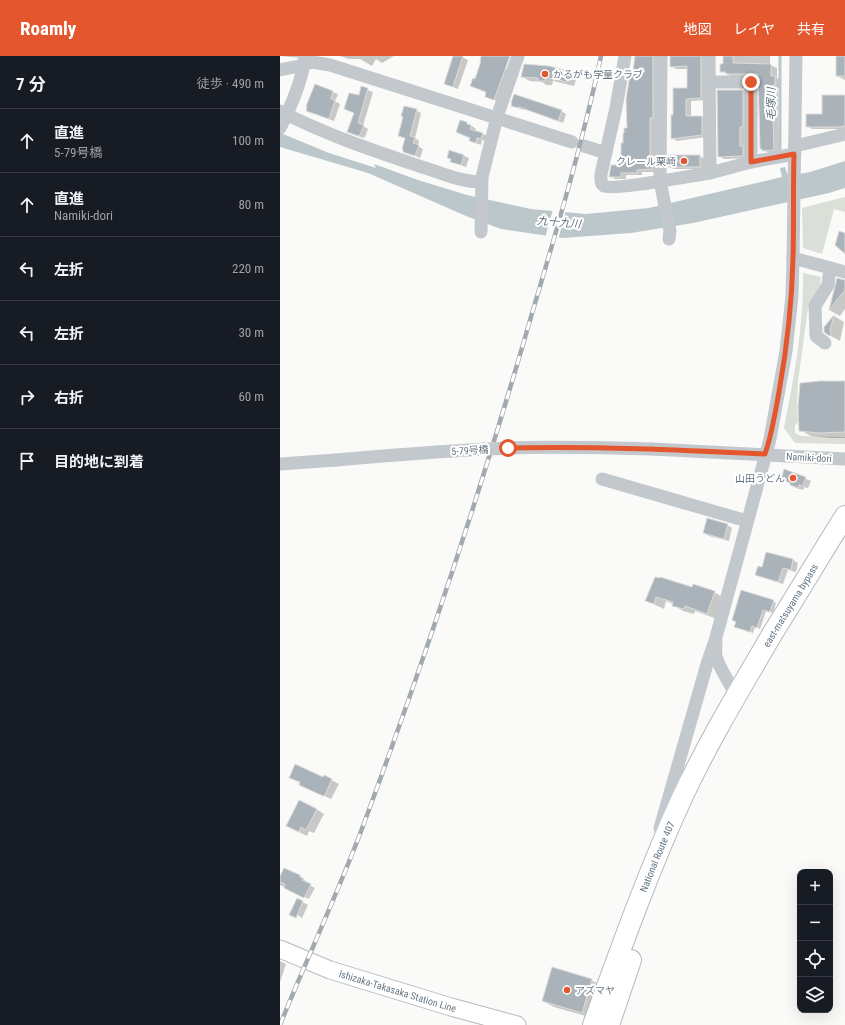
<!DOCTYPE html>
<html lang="ja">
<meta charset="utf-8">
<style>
body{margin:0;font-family:"Roboto Condensed","Noto Sans JP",sans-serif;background:#242831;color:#f1f3f6}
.controls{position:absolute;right:12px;bottom:12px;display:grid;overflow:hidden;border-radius:8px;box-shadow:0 4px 16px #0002}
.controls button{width:36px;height:36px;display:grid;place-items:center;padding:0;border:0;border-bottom:1px solid #363941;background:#171b24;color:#f1f3f6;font:20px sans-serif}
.stop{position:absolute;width:12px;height:12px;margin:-9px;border:3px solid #e4572e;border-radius:50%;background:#fff}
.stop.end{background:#e4572e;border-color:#fff;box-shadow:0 1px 4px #0008}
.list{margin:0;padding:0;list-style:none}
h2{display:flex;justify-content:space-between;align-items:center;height:52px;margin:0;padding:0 16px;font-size:17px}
h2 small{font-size:13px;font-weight:400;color:#9ea1a6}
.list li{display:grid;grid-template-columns:26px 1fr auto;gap:12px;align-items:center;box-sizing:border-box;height:64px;padding:0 16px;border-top:1px solid #363941}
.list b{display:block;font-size:15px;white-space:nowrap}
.list p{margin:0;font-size:13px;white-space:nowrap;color:#9ea1a6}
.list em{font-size:13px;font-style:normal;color:#9ea1a6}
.icon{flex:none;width:22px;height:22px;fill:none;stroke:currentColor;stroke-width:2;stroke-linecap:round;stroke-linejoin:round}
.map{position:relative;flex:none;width:565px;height:969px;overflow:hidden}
header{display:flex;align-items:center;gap:24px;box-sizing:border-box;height:56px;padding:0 20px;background:#e4572e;color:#fff}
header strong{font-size:19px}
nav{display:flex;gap:22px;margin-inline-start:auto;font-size:14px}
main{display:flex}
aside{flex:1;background:#171b24}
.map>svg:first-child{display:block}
.green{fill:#dadfd7}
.water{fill:#bbc7cb}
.pier{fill:#fafaf8}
.shadow{fill:#0003}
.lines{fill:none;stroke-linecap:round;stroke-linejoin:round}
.stream{stroke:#bbc7cb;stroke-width:3}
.building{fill:#aab3b9;stroke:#dcdcda}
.major-casing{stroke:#b5babe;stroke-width:19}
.highway-casing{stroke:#b4b9bd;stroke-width:22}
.minor{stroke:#c3c8cc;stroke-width:13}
.major{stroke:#fff;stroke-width:17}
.highway{stroke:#fff;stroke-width:20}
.rail-casing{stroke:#a2aab0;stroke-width:4.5}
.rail{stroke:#fff;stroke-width:3;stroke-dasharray:9;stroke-linecap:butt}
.minor-bridge{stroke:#c3c8cc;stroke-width:13}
.route{stroke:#e4572e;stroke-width:5}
.poi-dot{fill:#e4572e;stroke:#fff;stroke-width:1.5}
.labels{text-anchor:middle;stroke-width:4;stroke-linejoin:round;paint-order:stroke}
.poi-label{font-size:10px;fill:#657683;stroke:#fff;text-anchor:start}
.street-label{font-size:10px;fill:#657683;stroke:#fff}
.water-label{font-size:11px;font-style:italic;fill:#60757c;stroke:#fff}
</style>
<header>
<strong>Roamly</strong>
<nav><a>地図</a><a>レイヤ</a><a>共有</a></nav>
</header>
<main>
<aside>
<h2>7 分<small>徒歩 · 490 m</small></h2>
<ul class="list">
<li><svg class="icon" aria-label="ahead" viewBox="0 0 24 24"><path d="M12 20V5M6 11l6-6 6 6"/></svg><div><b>直進</b><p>5-79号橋</p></div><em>100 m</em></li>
<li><svg class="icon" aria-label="ahead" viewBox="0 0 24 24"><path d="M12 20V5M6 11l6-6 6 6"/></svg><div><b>直進</b><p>Namiki-dori</p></div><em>80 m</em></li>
<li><svg class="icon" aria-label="left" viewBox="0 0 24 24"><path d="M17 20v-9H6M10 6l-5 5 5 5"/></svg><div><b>左折</b></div><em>220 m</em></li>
<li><svg class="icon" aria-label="left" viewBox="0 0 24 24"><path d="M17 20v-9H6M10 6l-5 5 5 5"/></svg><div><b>左折</b></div><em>30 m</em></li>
<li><svg class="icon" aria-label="right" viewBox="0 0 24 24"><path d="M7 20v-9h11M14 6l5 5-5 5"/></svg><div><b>右折</b></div><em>60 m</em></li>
<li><svg class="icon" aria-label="arrive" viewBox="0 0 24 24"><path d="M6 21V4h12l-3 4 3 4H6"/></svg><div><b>目的地に到着</b></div></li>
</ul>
</aside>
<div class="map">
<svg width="565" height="969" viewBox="0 0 565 969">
<rect width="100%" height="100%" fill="#fafaf8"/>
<!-- green -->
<g class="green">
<polygon points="565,141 565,156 554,153 542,198 523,192 522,152"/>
<path d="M523 217 541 221 540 230 528 252 518 325 517 346 518 366 515 369V377L521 380 565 381V388L515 387 504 372C514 321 524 269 523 217Z"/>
</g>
<!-- water -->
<polygon class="water" points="0,78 3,78 49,97 96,112 94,108 138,124 187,139 251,153 306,158 369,152 502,121 500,112 505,111 508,120 530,116 565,105 565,132 549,137 413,167 351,177 282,182 221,173 186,160 88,117 0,91"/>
<!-- pier -->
<polygon class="pier" points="273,153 286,154 278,184 265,182"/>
<!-- shadow -->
<g class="shadow">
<polygon points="0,0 22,0 21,2"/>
<polygon points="60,0 114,0 102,7 96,3 92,10 80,3 69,3"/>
<polygon points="174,0 180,0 188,4 178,33 165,28"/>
<polygon points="356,0 379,0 377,116 362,116 362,119 346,119 346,123 335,123 330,120 342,110 348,73"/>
<polygon points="391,0 425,0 426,44 411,45 411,61 421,61 426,63 426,81 397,85 392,82 394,60 408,33 408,13 396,13 391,10"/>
<polygon points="444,0 490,0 490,9 497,12 497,22 500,24 500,32 498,32 499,96 489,97 481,93 479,21 453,21 441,15 444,9"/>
<polygon points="557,0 565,0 565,24 557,20"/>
<polygon points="269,11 289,16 297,21 294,30 273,25 272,29 266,29 262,26 250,25 242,21"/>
<polygon points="225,13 230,15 220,46 206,41 207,36 191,30 195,24"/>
<polygon points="82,32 93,36 83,70 88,73 85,81 84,81 83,82 68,76"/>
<polygon points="463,35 468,38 468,102 444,103 439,100"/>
<polygon points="53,36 58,38 55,45 60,48 54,65 27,55"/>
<polygon points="565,39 565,73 532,73 527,70 543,59"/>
<polygon points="233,50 281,55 286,58 283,67 244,53 244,54 238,52"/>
<polygon points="136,54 141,57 135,82 139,85 138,90 143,93 140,102 124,95 126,83 119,79 124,61"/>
<polygon points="180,65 192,70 196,73 195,75 208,80 206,85 202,84 201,89 190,85 191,82"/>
<polygon points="184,100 189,102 186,111 177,108 168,102"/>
<polygon points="420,100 425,103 425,113 394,113 389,111"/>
<polygon points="557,230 565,232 565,253 560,260 549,254"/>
<polygon points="554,260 564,266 560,285 549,279 545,271"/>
<polygon points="565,327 565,382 550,382 531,380 520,374"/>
<polygon points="505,414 531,425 528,432 524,431 523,434 516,432 511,429 511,427 502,423"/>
<polygon points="447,469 452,472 449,485 429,480 424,477"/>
<polygon points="513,504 518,507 516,516 508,514 503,528 481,521 476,519 482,513"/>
<polygon points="380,524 434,536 444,542 437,563 415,555 414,558 403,555 393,549 393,548 386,545 384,553 367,545"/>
<polygon points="493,545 496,547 493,557 486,555 480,573 475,571 473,577 459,572"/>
<polygon points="44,720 59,728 51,743 27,732 20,727 10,721 43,722"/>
<polygon points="36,753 44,758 34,777 29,775 27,780 15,774"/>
<polygon points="20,820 24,823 24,824 27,826 26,827 35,832 29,843 0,829 0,823"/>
<polygon points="17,843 28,849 22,862 12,855"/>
<polygon points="0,905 6,908 0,926"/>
<polygon points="311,924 322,930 313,962 274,951 263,945"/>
</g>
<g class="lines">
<!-- stream -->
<polyline class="stream" points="500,0 500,96"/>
</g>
<!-- building -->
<g class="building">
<polygon points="173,0 183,0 173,31 164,28"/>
<polygon points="201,0 230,0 214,44 205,41 206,36 190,30 193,22 195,23 200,8"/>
<polygon points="355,0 373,0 373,62 370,62 370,101 372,101 372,113 357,114 357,117 341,117 341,121 329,121 331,109 341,109 341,87 343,87 343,77 344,77 344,72 347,72 346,43 351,13 353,14"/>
<polygon points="390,0 421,0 421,42 406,43 406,60 422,60 422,79 391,83 391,59 393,59 393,32 407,32 407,10 390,11"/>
<polygon points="443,0 453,0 453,7 491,8 491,20 495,20 495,29 492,29 494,94 482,95 482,93 480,93 478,18 446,18 446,16 440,16 440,8 443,8"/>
<rect x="556" y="0" width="9" height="20"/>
<polygon points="244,8 269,10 289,15 287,26 265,21 265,25 258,25 258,22 241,21"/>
<polygon points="35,28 53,35 51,43 55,44 49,63 26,55 27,50 26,50"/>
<polygon points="81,30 88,32 78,67 84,69 80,79 79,79 78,80 67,76 74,57 64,53 69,37 79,39"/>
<polygon points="437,34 463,34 463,71 460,71 460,90 463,90 463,100 438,101"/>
<polygon points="234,38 282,54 278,65 239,51 238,52 231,50 232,48 231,47"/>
<polygon points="542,39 565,39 565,70 558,71 526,71 526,58 542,58"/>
<polygon points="124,50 137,53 130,80 135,81 133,87 139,89 135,100 123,96 123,94 122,93 125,82 118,80 123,61 121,60"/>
<polygon points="180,64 187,66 187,68 191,69 190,73 203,77 201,83 197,82 196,87 189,85 190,82 176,76"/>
<polygon points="169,94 184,99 181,109 170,106 171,103 167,102"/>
<rect x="388" y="99" width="32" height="12"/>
<polygon points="559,175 565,177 565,198 555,189"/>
<polygon points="557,222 565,224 565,234 549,254"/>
<polygon points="554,259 550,274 551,278 549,280 544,276 544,271"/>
<polygon points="540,325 565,325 565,376 539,377 519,375 518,351 520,327"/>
<polygon points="504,413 526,421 523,430 519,429 518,432 510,429 510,427 501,423"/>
<polygon points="427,462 448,468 444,483 423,477"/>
<polygon points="486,496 513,503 511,514 503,512 498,526 475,519 478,510 482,511"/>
<polygon points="375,521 380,522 380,521 412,531 413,528 435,535 427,558 405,550 404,553 392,550 393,546 376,541 374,548 365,545"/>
<polygon points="461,534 494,544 490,556 483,554 477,572 472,570 470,576 454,571 456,566 452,564"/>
<polygon points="15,708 43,721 44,719 52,723 45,739 43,740 19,729 20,726 9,722"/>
<polygon points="19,744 37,753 26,774 21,771 19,776 6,770"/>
<polygon points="4,812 20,819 20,821 23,822 22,824 31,828 24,842 4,832 5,828 0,826 0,820"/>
<polygon points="17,842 23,845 16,862 9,859"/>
<polygon points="272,911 312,923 302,957 262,945"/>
</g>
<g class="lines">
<!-- major casing -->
<g class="major-casing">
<g id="major">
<path id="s1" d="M0 893 50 914 171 951 237 969"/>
</g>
</g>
<!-- highway casing -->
<g class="highway-casing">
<g id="highway">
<path id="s2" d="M313 969C341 892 368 816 402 742 429 684 462 630 494 575 518 537 541 498 565 460"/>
<polyline points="329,969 351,904"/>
</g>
</g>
<!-- minor -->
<g class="minor">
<path d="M345 0 336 52 321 118C321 123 320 127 324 130 332 135 415 119 430 117"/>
<polyline points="381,0 380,125 390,175 389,183"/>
<polyline points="429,0 430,117 471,106 515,98"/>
<polyline points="0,14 24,9 32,6 50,9 292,86"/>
<polyline points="429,26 471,26 471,106"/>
<path d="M0 55C44 78 92 94 139 110 159 116 180 126 201 126"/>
<path d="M0 72C12 49 21 28 25 2"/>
<polyline points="304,90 326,97"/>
<polyline points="515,90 565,78"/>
<polyline points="201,176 202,121 217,61 238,0"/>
<polyline points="513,202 565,216"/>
<polyline points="545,287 536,280 535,250 548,229 550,212"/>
<polyline points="372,393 565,403"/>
<polyline points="0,408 56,404"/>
<polyline points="322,423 467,465"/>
<path d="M436 587C436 591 435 596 436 600 440 615 452 629 458 644"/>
<polyline points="380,772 427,608 435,585 490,383 506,295 512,240 513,202 516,0"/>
</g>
<!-- major -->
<use href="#major" class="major"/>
<!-- highway -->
<use href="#highway" class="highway"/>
<!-- rail casing -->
<g class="rail-casing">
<path id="rail" d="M0 969C27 902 58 837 83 770 143 608 198 444 246 278 273 186 301 94 321 0"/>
</g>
<!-- rail -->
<use href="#rail" class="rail"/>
<!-- minor-bridge -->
<path class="minor-bridge" d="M56 404C113 399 171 394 229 392 277 390 325 392 372 393"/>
</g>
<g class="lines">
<!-- route -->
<path class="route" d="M228 392C314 390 400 394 485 398 492 378 495 357 499 336 507 291 512 247 513 202 514 168 513 133 514 98L471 106V26"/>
</g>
<!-- markers -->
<g class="poi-dot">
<circle cx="265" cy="18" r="4"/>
<circle cx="404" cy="105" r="4"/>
<circle cx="513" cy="422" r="4"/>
<circle cx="287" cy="934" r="4"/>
</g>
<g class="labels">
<!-- poi labels -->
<g class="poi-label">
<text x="273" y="22">かるがも学童クラブ</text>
<text x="396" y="109" text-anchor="end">クレール栗崎</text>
<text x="505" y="426" text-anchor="end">山田うどん</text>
<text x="295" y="938">アズマヤ</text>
</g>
<!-- street labels -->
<g class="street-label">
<text transform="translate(190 394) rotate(-3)" y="4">5-79号橋</text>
<text transform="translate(529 401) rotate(3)" y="4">Namiki-dori</text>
<text dy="4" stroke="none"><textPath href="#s2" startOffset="465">east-matsuyama bypass</textPath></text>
<text dy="4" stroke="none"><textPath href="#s2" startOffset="180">National Route 407</textPath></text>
<text dy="4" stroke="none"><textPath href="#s1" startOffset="125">Ishizaka-Takasaka Station Line</textPath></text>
</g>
<!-- water labels -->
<g class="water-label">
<text transform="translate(491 48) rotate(-90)" y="4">毛塚川</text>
<text transform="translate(279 166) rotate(5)" y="4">九十九川</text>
</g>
</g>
</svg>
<div class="controls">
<button>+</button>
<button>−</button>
<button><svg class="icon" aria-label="locate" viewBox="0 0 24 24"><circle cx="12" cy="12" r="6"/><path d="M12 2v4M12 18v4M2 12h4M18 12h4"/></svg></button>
<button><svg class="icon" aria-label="layers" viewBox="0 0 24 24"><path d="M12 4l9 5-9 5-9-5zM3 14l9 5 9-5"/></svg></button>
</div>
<div class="stop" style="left:228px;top:392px"></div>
<div class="stop end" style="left:471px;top:26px"></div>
</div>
</main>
